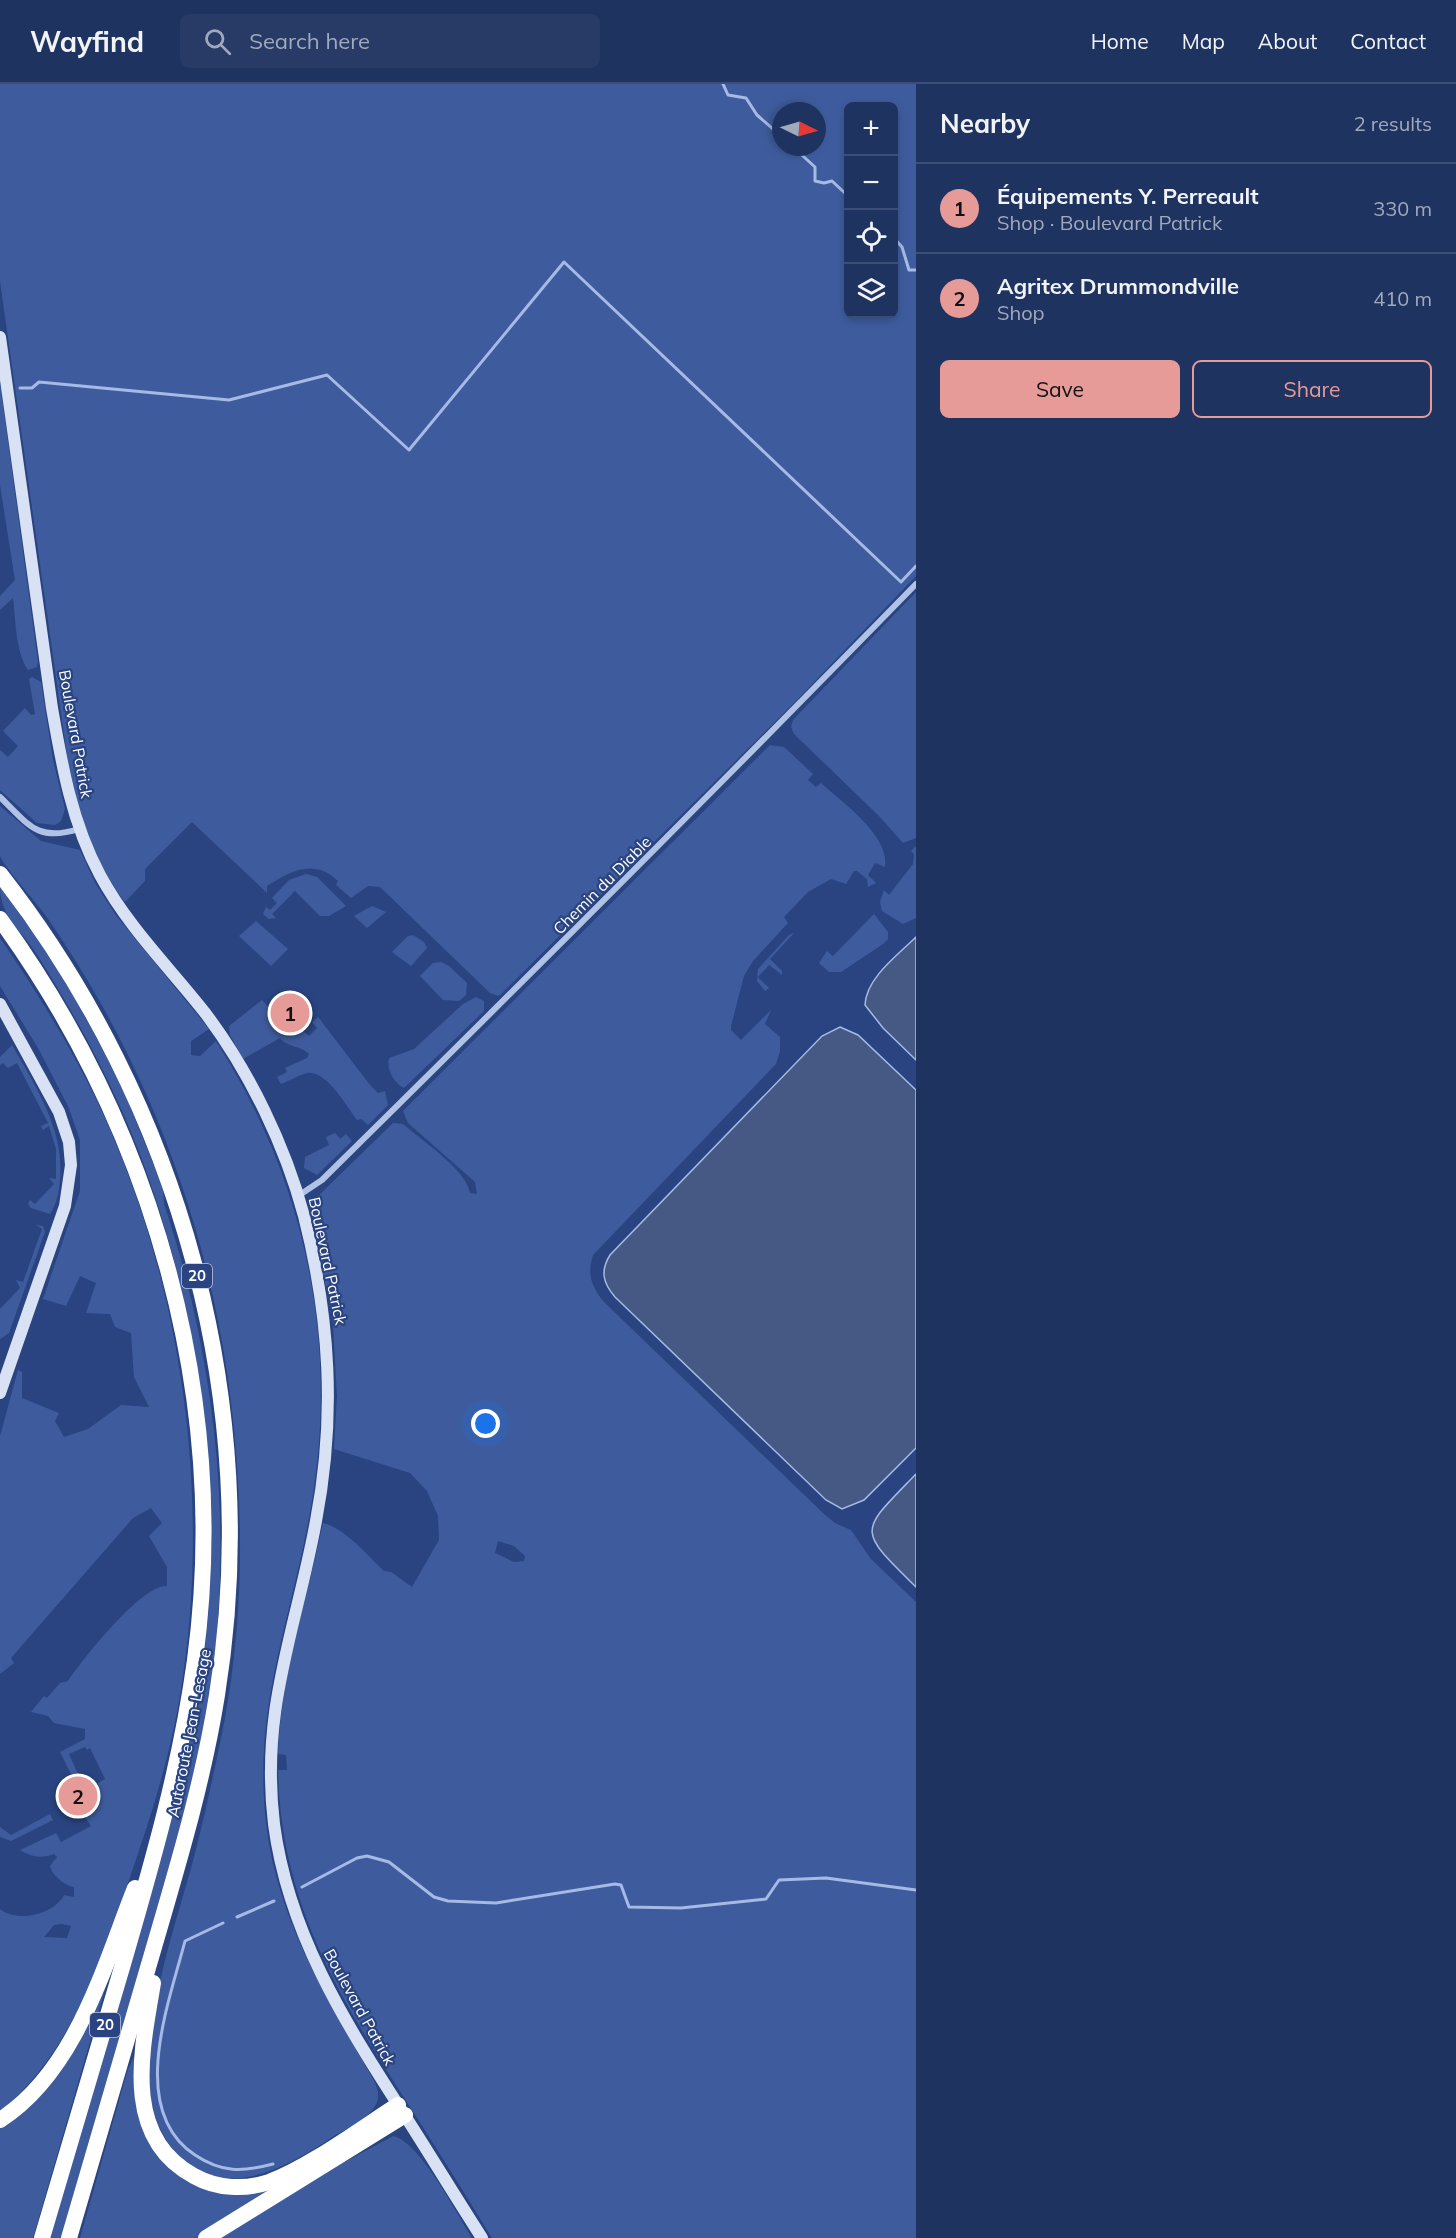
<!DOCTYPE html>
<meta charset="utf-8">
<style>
body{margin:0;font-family:Mulish,sans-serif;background:#273b66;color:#f1f3f6}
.controls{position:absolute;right:18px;top:18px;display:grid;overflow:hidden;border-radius:9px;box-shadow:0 3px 9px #0003}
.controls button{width:54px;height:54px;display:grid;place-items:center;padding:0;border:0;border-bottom:2px solid #3c4e75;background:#1f3360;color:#f1f3f6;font:30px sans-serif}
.compass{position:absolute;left:772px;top:18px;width:54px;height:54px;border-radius:50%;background:#1f3360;box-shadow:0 3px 9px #0003;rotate:95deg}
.you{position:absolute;left:486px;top:1340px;width:21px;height:21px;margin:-15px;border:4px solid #fff;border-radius:50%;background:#1a73e8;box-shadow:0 0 0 9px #1a73e833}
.badge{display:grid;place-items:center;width:39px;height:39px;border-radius:50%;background:#e69b98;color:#111;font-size:20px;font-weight:700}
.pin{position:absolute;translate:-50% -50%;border:3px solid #fff;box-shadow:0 2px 6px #0006}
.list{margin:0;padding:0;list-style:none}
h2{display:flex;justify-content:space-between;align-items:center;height:78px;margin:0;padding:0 24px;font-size:26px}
h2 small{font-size:20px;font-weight:400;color:#a1aabd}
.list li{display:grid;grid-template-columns:39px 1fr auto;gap:18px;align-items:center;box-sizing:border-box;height:90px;padding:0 24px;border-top:2px solid #3c4e75}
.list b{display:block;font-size:22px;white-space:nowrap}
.list p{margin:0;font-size:20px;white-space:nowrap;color:#a1aabd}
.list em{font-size:20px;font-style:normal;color:#a1aabd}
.actions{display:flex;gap:12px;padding:18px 24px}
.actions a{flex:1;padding:14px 0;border:2px solid #e69b98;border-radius:9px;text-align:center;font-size:21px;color:#e69b98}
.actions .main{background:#e69b98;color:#111}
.icon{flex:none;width:33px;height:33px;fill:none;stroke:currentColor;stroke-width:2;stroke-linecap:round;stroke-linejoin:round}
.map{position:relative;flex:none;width:916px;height:2154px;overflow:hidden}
header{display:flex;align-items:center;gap:36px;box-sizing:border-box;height:84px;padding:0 30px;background:#1f3360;border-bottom:2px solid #3c4e75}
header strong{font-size:28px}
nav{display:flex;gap:33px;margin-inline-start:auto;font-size:21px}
.search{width:420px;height:54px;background:#273b66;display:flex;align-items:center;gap:15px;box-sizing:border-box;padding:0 21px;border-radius:9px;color:#a1aabd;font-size:22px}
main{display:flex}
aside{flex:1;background:#1f3360}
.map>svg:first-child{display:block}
.green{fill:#3e5c9d;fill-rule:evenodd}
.water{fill:#465985;stroke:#a5bbe6;stroke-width:1.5}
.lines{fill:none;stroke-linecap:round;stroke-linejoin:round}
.stream{stroke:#a5bbe6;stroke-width:3}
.street{stroke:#b0c2e5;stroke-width:6}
.secondary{stroke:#d9e2f5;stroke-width:12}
.highway{stroke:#fff;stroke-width:16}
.labels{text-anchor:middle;stroke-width:4.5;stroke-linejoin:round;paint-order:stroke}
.shield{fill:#294480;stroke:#bfc7d9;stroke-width:1.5}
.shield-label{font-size:15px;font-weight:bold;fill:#fff}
.street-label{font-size:16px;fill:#fff;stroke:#294480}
</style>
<header>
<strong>Wayfind</strong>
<div class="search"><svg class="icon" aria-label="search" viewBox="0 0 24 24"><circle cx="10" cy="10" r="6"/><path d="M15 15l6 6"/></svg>Search here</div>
<nav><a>Home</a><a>Map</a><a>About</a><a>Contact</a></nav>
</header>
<main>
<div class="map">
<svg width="916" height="2154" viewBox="0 0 916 2154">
<rect width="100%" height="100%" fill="#294480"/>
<!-- green -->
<g class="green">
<path d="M0 0H916V492L794 619 499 912 490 909 380 803 368 802 351 814 336 801 338 797C314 774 290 787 267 802V809L192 738 145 785V797L125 818C93 777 76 721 67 671L0 197ZM848 22H894V230H848ZM781 27H817V63H781Z"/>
<path d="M0 299 38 578 37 583 28 586C15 567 16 536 13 514L0 526V512L15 496 0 401Z"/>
<polygon points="916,508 916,754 903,759 879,732 794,650 791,643 793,636"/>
<polygon points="32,593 41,598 53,676 65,725 61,737 55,741 37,739 0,706 0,666 8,673 18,662 3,647 25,624 31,631 35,630 29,595"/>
<path d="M770 661 784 663 813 690 808 696 816 703 821 699C842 718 890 752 885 783L875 779 868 791 876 799 868 803 867 795 857 787H854L846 800 831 795 808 808 784 833 788 839 753 877 744 892 731 942V946L741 956 771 926 765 940 780 953V967L776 980 593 1171C587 1190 591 1202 604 1218L824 1430 835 1439 851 1446 871 1475 916 1518V2154H492C468 2115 444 2076 419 2037 346 1923 281 1828 278 1686H287L286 1671 278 1670C281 1591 307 1516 323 1439 346 1445 367 1471 384 1487L391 1488 412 1503 439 1456 438 1432 427 1407 410 1389 334 1365 337 1312 333 1241 311 1123 313 1117 393 1039 403 1040C422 1057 466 1085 470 1109L477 1110 475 1098 408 1039 403 1027ZM498 1457 514 1462 525 1472 524 1477 514 1478 495 1469Z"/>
<path d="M0 722 41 757 80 766 95 799 115 830 209 945 191 957V971L200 972 216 957C312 1108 343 1279 305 1454 284 1555 254 1634 266 1739 277 1835 326 1913 373 1995 377 2003 380 2010 377 2018 371 2035 345 2045 331 2054 277 2090 207 2125 164 2052 123 1982 175 1847 194 1773 206 1727 216 1680 225 1634 239 1557 243 1477 238 1399 231 1253 195 1109 131 977 107 927 78 878 46 832 37 819 4 783 0 772 0 762 0 734 0 722Z"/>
<polygon points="916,762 916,834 903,840 882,827 880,818 884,806 889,811 913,780 914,770 911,767"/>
<polygon points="306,790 317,793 346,822 329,832 320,832 295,807 272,830 276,834 269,835 263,830 266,823 270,826 277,819 272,814 289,796"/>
<path d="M0 803 52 874 116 989 163 1103 164 1120C216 1276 234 1445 210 1609 197 1691 172 1772 149 1852 120 1953 90 2053 61 2154H50C77 2061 104 1967 132 1874 163 1768 194 1664 206 1555 221 1411 203 1263 159 1125 131 1034 87 949 36 869 21 846 0 832 0 803Z"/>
<polygon points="372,822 386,828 367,844 354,832"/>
<polygon points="874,830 888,848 888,855 883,860 841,888 829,888 819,879 827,867 833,872"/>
<polygon points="256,837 288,865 271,882 239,852"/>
<polygon points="794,849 770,875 782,887 782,891 769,881 758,893 769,904 765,907 757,897 758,885 789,851"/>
<polygon points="413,851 424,858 427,864 411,882 392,868 408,852"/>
<path d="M0 854C36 906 69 960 97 1017 184 1198 214 1425 178 1623 167 1683 148 1741 128 1799 99 1883 70 1969 0 2028V1825C16 1839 54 1831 64 1811L74 1813V1803C65 1802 52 1791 50 1782L57 1773 54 1770C41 1775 32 1773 20 1766L56 1749 61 1758 91 1742 85 1733 96 1719 98 1699 105 1695 90 1664 87 1666 85 1663 69 1670 85 1706 84 1710 80 1708 60 1668 85 1655V1645L54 1639 48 1632 31 1628 44 1612 47 1614 60 1599 68 1597C82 1576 142 1500 167 1502V1483L149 1452 162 1439 151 1424 133 1434 11 1574 14 1579 0 1590V1352L18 1286 22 1288V1314L59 1329 55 1337 64 1353 88 1345 121 1321 149 1323 134 1293 131 1249 115 1243 110 1230 86 1229 96 1199 80 1192 66 1222 43 1215 80 1107V1056L68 1022 38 964 0 902ZM62 1840 71 1842 67 1854 44 1853 54 1841Z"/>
<polygon points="441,878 449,882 467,899 466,911 459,917 443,916 420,892 433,879"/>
<path d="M476 913 484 917V927L404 1004C394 999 386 985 389 974L414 965 463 920Z"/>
<path d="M262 916 290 946 295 945 298 949 302 946 309 952 317 944 312 938 318 933 370 1001 378 1009 385 1007 388 1021 368 1041 361 1035 357 1036C347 1023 326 985 307 989 299 991 289 997 281 1000L277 993 287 988 285 984 307 974 309 970C300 961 288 964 280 954L243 975 230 951 229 942Z"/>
<path d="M12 961C37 1005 68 1051 59 1104 58 1112 55 1123 50 1130L31 1124 28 1120 30 1116 35 1120 54 1100 49 1094 56 1095V1065L49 1042 43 1046 41 1042 48 1039 17 979 8 984 3 979 0 981V973Z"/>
<polygon points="335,1049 340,1055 346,1050 352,1057 317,1091 304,1084 305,1073 329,1061 326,1053"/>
<polygon points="36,1141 43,1142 45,1148 9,1249 0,1255 0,1225 20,1204 16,1196 23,1198 42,1145"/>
<polygon points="50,1730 53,1736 11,1757 0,1753 0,1743 11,1751"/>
<polygon points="114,1875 33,2154 0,2154 0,2041 18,2029"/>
<polygon points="138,1965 136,1995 177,2086 269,2103 263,2114 196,2154 80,2154 128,1985"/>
<path d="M393 2052C420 2058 457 2130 472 2154H220L339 2081Z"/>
</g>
<!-- water -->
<g class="water">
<path d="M916 853V976L883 944 865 921C866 894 898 871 916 853Z"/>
<path d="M840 943 858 951 916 1006V1364L864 1416 842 1425 826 1416 615 1213C603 1199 600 1187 610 1171L822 952Z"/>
<path d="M916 1390V1503C856 1444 859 1449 916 1390Z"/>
</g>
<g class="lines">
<!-- stream -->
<g class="stream">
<polyline points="723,0 728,11 746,14 757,31 781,52"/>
<polyline points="793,63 815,83 815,97 824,99 832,97 848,112"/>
<polyline points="894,154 902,163 909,186 916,186"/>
<polyline points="20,304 32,304 39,298 229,316 327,291 409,366 564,178 901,498 916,482"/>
<polyline points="302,1803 357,1774 367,1772 389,1778 434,1813 448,1817 496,1819 615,1800 621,1801 629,1823 681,1824 766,1815 779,1796 826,1794 916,1806"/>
<polyline points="237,1833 274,1817"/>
<path d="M223 1839 185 1857C169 1919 127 2026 195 2071 222 2089 242 2088 273 2080"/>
</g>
<!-- street -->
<g class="street">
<path d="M0 713C29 741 37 758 79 745"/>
<path d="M298 1112 322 1096C522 899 720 701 916 500"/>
</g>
<!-- secondary -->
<g class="secondary">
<path d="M0 253 52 624C62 682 72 739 100 791 128 843 170 884 206 930 250 989 285 1061 304 1132 330 1234 336 1333 316 1437 296 1546 260 1625 274 1740 288 1848 344 1937 402 2027 429 2069 455 2112 482 2154"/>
<polyline points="0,920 59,1028 69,1058 71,1081 65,1122 0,1309"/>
</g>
<!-- highway -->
<g class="highway">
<path d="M0 790C180 1020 264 1321 217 1611 203 1699 177 1784 152 1870 124 1965 97 2059 69 2154"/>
<path d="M0 835C154 1047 230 1315 195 1576 181 1680 152 1780 123 1880 96 1972 69 2063 42 2154"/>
<path d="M153 1899C142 1965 121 2053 194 2092 217 2105 245 2106 269 2098 308 2084 362 2044 398 2021"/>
<path d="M0 2036C76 1987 104 1882 135 1804"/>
<polyline points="206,2154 405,2031"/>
</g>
</g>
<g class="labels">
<!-- shield labels -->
<g class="shield">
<rect x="182" y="1180" width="30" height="24" rx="4.5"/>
<rect x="90" y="1929" width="30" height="24" rx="4.5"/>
</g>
<g class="shield-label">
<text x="197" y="1197">20</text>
<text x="105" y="1946">20</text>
</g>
<!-- street labels -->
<g class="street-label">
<text transform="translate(76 650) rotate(80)" y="6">Boulevard Patrick</text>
<text transform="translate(602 801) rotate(-45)" y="6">Chemin du Diable</text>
<text transform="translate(328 1177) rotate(78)" y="6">Boulevard Patrick</text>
<text transform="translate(189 1649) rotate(-79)" y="6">Autoroute Jean-Lesage</text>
<text transform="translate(360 1923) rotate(61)" y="6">Boulevard Patrick</text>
</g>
</g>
</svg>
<div class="controls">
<button>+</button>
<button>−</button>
<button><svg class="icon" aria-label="locate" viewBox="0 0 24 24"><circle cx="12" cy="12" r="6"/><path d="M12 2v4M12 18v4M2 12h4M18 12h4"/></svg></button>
<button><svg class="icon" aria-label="layers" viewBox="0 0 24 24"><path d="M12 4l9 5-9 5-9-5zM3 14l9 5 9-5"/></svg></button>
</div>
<svg class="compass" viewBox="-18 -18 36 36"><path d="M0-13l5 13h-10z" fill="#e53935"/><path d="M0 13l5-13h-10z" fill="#a1aabd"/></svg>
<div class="you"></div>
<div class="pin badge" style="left:290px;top:929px">1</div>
<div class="pin badge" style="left:78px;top:1712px">2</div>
</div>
<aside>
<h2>Nearby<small>2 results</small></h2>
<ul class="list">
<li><span class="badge">1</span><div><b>Équipements Y. Perreault</b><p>Shop · Boulevard Patrick</p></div><em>330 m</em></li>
<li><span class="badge">2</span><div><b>Agritex Drummondville</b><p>Shop</p></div><em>410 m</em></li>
</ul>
<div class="actions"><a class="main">Save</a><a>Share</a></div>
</aside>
</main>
